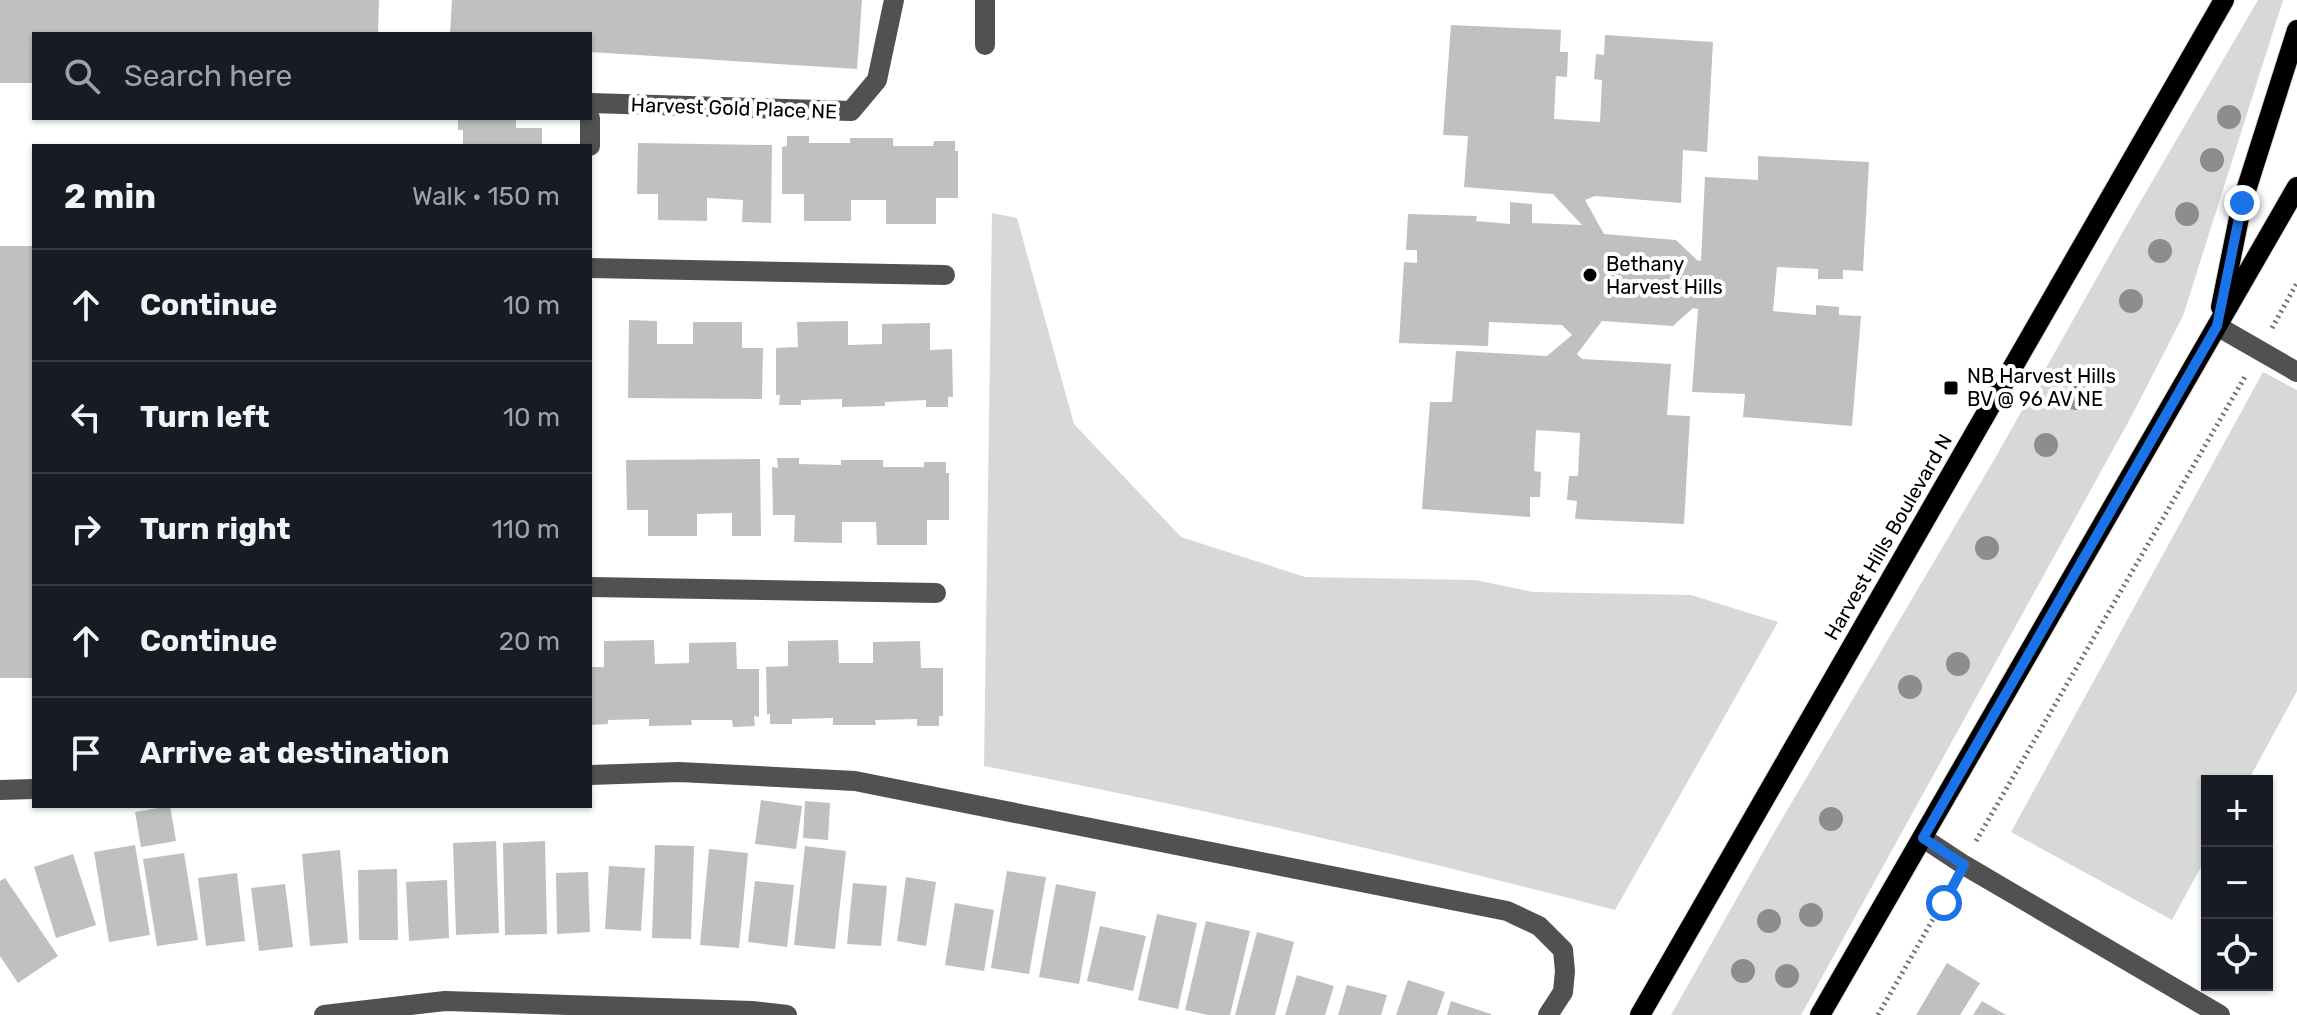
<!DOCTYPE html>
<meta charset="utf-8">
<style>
body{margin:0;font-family:Rubik,sans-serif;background:#20242c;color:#f1f3f6}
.controls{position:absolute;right:24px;bottom:24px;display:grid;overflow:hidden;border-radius:0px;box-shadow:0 2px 6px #0004}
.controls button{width:72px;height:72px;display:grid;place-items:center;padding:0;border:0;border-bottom:2px solid #363941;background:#171b24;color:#f1f3f6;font:40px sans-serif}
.stop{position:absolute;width:24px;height:24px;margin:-18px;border:6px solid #1a73e8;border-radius:50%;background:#fff}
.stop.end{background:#1a73e8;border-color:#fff;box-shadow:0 2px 8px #0008}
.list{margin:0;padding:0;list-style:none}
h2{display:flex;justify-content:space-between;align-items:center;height:104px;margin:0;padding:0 32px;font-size:34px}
h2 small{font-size:26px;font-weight:400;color:#9ea1a6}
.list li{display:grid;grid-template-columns:52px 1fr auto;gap:24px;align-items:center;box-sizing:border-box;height:112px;padding:0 32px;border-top:2px solid #363941}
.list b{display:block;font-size:30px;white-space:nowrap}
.list em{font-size:26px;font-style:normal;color:#9ea1a6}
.icon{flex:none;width:44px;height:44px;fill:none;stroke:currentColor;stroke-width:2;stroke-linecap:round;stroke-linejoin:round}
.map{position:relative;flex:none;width:2297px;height:1015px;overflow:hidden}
.search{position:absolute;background:#171b24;box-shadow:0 2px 6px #0004;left:32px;top:32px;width:560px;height:88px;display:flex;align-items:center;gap:20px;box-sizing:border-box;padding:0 28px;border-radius:0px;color:#9ea1a6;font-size:30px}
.panel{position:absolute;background:#171b24;box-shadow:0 2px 6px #0004;left:32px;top:144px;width:560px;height:664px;border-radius:0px}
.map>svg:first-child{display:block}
.green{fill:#d8d8d8}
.building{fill:#c0c0c0}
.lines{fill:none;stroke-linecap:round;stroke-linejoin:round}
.major-casing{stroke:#dbdbdb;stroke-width:22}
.path{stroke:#737373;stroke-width:5;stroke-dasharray:2 4;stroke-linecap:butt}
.minor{stroke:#515151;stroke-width:20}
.major{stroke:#000;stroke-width:20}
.tree{fill:#8d8d8d}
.route{stroke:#1a73e8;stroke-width:10}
.poi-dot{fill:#000;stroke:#fff;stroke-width:3}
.labels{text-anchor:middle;stroke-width:8;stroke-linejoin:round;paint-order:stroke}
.street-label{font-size:20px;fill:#000;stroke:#fff}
.poi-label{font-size:20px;fill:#000;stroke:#fff;text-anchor:start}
</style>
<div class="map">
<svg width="2297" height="1015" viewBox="0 0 2297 1015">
<rect width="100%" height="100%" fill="#fff"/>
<!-- green -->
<g class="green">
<polygon points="2258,0 2283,0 2183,316 2131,417 1801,1015 1671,1015 1772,836 1994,460 2125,228"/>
<path d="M992 213 1017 218 1074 424 1181 537 1305 577 1475 580 1533 592 1691 595 1778 622 1615 910C1407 856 1196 807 984 766Z"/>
<polygon points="2263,372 2297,390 2297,691 2248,781 2207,781 2207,856 2172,920 2011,832"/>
</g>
<!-- building -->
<g class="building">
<polygon points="0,0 379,0 378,34 34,34 34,83 0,83"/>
<polygon points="452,0 862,0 857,69 590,52 590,34 450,34"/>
<polygon points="1451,25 1561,30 1560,52 1568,52 1567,77 1556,76 1554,119 1600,122 1602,80 1594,79 1596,54 1604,55 1605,35 1713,42 1707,152 1683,150 1681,203 1595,196 1585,200 1604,234 1676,240 1697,260 1701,261 1705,177 1758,180 1758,156 1869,162 1863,271 1843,270 1843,279 1818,279 1818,269 1777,267 1773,311 1816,315 1816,305 1839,307 1839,315 1861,316 1852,426 1743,417 1745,394 1692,392 1698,309 1693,308 1673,326 1602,321 1577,354 1582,359 1671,364 1667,415 1690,416 1684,524 1575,519 1577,501 1567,500 1569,476 1578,476 1580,433 1536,430 1534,471 1541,472 1540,497 1530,497 1530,517 1422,509 1430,402 1452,402 1456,351 1547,356 1572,335 1562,325 1489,322 1488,346 1399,343 1404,262 1417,263 1417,250 1406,250 1408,214 1477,216 1476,221 1510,224 1510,202 1532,204 1532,223 1582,225 1553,194 1464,187 1468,136 1443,135"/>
<polygon points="458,118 516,118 516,128 542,128 542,146 463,146 463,130 458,130"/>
<polygon points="787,136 809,136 809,143 850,143 850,138 893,138 893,146 933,146 934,141 955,141 955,151 958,151 958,198 936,198 936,224 886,224 886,200 851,200 851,221 804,221 804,194 782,194 782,147 787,146"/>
<polygon points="638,143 772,145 771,223 742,222 743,200 707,198 707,221 658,220 658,194 637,194"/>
<rect x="0" y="246" width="34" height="432"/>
<polygon points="629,320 657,321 657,344 693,344 693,322 742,322 742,348 763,348 762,399 628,398"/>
<polygon points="848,321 848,345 882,344 882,324 930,323 930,350 952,349 953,397 948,397 948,407 926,407 926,400 885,402 885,406 842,407 842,399 801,400 801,405 779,405 780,395 776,395 776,348 798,347 797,322"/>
<polygon points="777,458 799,458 799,464 841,465 841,460 883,460 883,467 924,467 924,462 946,462 946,473 949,473 949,520 927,520 927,545 877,545 876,522 842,522 842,543 794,542 795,515 773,515 772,467 778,468"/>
<polygon points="760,459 761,536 732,536 732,513 697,514 697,536 648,536 648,510 627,510 626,460"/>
<polygon points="654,640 655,664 689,663 689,643 736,642 737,669 759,669 759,717 754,716 755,726 733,727 732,720 691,720 692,725 649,726 649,719 608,720 608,724 590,725 590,667 604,667 604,641"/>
<polygon points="838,640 839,663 873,663 873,642 920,641 921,668 943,668 943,716 939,716 939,726 917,726 917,719 875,720 876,725 833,725 833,718 792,719 792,724 770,724 770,714 767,714 766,667 788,666 788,641"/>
<polygon points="761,800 802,806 796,849 755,844"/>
<polygon points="805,801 830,803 828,840 803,838"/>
<polygon points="170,806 176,841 141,847 135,812"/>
<polygon points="496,841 499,933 456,935 453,843"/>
<polygon points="545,841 547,934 505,935 503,843"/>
<polygon points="135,845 150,935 109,942 94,852"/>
<polygon points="655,845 694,846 691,939 652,938"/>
<polygon points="805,846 846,851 835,949 794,945"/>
<polygon points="709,849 748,853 739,948 700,945"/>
<polygon points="340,850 348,943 310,946 302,854"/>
<polygon points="184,853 198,940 157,946 143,859"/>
<polygon points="73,854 96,925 56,938 34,867"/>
<polygon points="609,866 645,868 641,931 605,929"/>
<polygon points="397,869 398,940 359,940 358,870"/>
<polygon points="1007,871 1046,877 1029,974 991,968"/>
<polygon points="588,872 590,932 557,934 556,873"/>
<polygon points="237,873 245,941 206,946 198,878"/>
<polygon points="906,877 936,882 926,946 897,941"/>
<polygon points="5,878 58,956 18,983 0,956 0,881"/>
<polygon points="447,880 449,938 409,941 406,882"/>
<polygon points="755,881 794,885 787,947 748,942"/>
<polygon points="853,883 887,886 881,946 847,944"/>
<polygon points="285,884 293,947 259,951 251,888"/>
<polygon points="1056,884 1096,892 1079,984 1039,977"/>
<polygon points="955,903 994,910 984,971 945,965"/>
<polygon points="1157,914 1197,923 1178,1009 1138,1000"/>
<polygon points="1206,921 1250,931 1230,1015 1208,1015 1185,1010"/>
<polygon points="1100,926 1146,936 1133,991 1087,981"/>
<polygon points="1257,932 1294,942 1275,1015 1235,1015"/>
<polygon points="1947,963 1980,983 1960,1015 1916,1015"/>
<polygon points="1297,975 1334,986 1325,1015 1285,1015"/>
<polygon points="1408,980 1445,992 1437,1015 1396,1015"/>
<polygon points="1347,985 1387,995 1381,1015 1338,1015"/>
<polygon points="1451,1001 1491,1014 1491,1015 1447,1015"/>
<polygon points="1982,1001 2006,1015 1973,1015"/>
</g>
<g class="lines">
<!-- major casing -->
<g class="major-casing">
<g id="major">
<polyline points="2221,307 2242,203 2297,30"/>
<polyline points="1640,1015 2224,0"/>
<polyline points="1820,1015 2297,187"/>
</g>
</g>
<!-- path -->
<g class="path">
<polyline points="2272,328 2297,283"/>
<polyline points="1976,841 2246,375"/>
<polyline points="1878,1015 1951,888"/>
</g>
<!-- minor -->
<g class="minor">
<polyline points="985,45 985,0"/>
<polyline points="590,103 851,111 877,80 894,0"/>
<polyline points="590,146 590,118"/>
<polyline points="590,268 945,275"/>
<polyline points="2217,326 2297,372"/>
<polyline points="590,587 936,593"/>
<polyline points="590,775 679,772 855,781 1507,911 1539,926 1563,950 1565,971 1563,992 1548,1015"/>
<polyline points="0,790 34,789"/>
<polyline points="1923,838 1964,865 2220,1015"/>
<polyline points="324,1015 445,1001 752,1011 787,1015"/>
</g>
<!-- major -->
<use href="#major" class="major"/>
</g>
<!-- trees -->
<g class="tree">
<circle cx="2229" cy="117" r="12"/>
<circle cx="2212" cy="160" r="12"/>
<circle cx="2187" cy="214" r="12"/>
<circle cx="2160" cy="251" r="12"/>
<circle cx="2131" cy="301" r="12"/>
<circle cx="2076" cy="398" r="12"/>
<circle cx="2046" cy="445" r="12"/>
<circle cx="1987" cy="548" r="12"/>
<circle cx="1958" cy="664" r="12"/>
<circle cx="1910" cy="687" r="12"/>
<circle cx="1831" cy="819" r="12"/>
<circle cx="1811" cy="915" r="12"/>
<circle cx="1769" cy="921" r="12"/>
<circle cx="1743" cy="971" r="12"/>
<circle cx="1787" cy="976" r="12"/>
</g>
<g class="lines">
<!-- route -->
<polyline class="route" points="1944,903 1964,865 1923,838 2217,326 2242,203"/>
</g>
<!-- markers -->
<g class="poi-dot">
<circle cx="1590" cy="275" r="8"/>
<rect x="1943" y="380" width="16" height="16" rx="4"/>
</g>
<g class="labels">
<!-- street labels -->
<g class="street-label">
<text transform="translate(734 108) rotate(2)" y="7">Harvest Gold Place NE</text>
<text transform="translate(1888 537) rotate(-60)" y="7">Harvest Hills Boulevard N</text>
</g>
<!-- poi labels -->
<g class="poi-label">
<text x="1606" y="271">Bethany<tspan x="1606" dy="23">Harvest Hills</tspan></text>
<text x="1967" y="383">NB Harvest Hills<tspan x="1967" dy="23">BV @ 96 AV NE</tspan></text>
</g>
</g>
</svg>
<div class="controls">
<button>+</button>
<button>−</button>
<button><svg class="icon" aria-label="locate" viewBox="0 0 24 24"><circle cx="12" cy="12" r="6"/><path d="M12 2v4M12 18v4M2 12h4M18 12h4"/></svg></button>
</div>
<div class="stop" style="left:1944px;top:903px"></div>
<div class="stop end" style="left:2242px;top:203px"></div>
<div class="search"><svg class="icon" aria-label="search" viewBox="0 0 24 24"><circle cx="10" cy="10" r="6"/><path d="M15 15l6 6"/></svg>Search here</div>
<section class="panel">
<h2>2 min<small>Walk · 150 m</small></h2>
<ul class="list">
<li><svg class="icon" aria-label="ahead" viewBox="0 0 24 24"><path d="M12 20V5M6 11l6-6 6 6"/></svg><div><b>Continue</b></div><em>10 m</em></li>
<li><svg class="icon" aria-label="left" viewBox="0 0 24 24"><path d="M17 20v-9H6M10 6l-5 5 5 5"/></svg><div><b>Turn left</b></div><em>10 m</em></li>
<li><svg class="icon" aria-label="right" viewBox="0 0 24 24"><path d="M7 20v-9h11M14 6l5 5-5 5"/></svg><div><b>Turn right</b></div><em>110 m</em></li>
<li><svg class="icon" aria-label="ahead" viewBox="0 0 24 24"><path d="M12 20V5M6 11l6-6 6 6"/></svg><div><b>Continue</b></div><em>20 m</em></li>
<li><svg class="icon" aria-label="arrive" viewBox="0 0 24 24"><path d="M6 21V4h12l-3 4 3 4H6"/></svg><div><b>Arrive at destination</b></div></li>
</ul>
</section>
</div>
